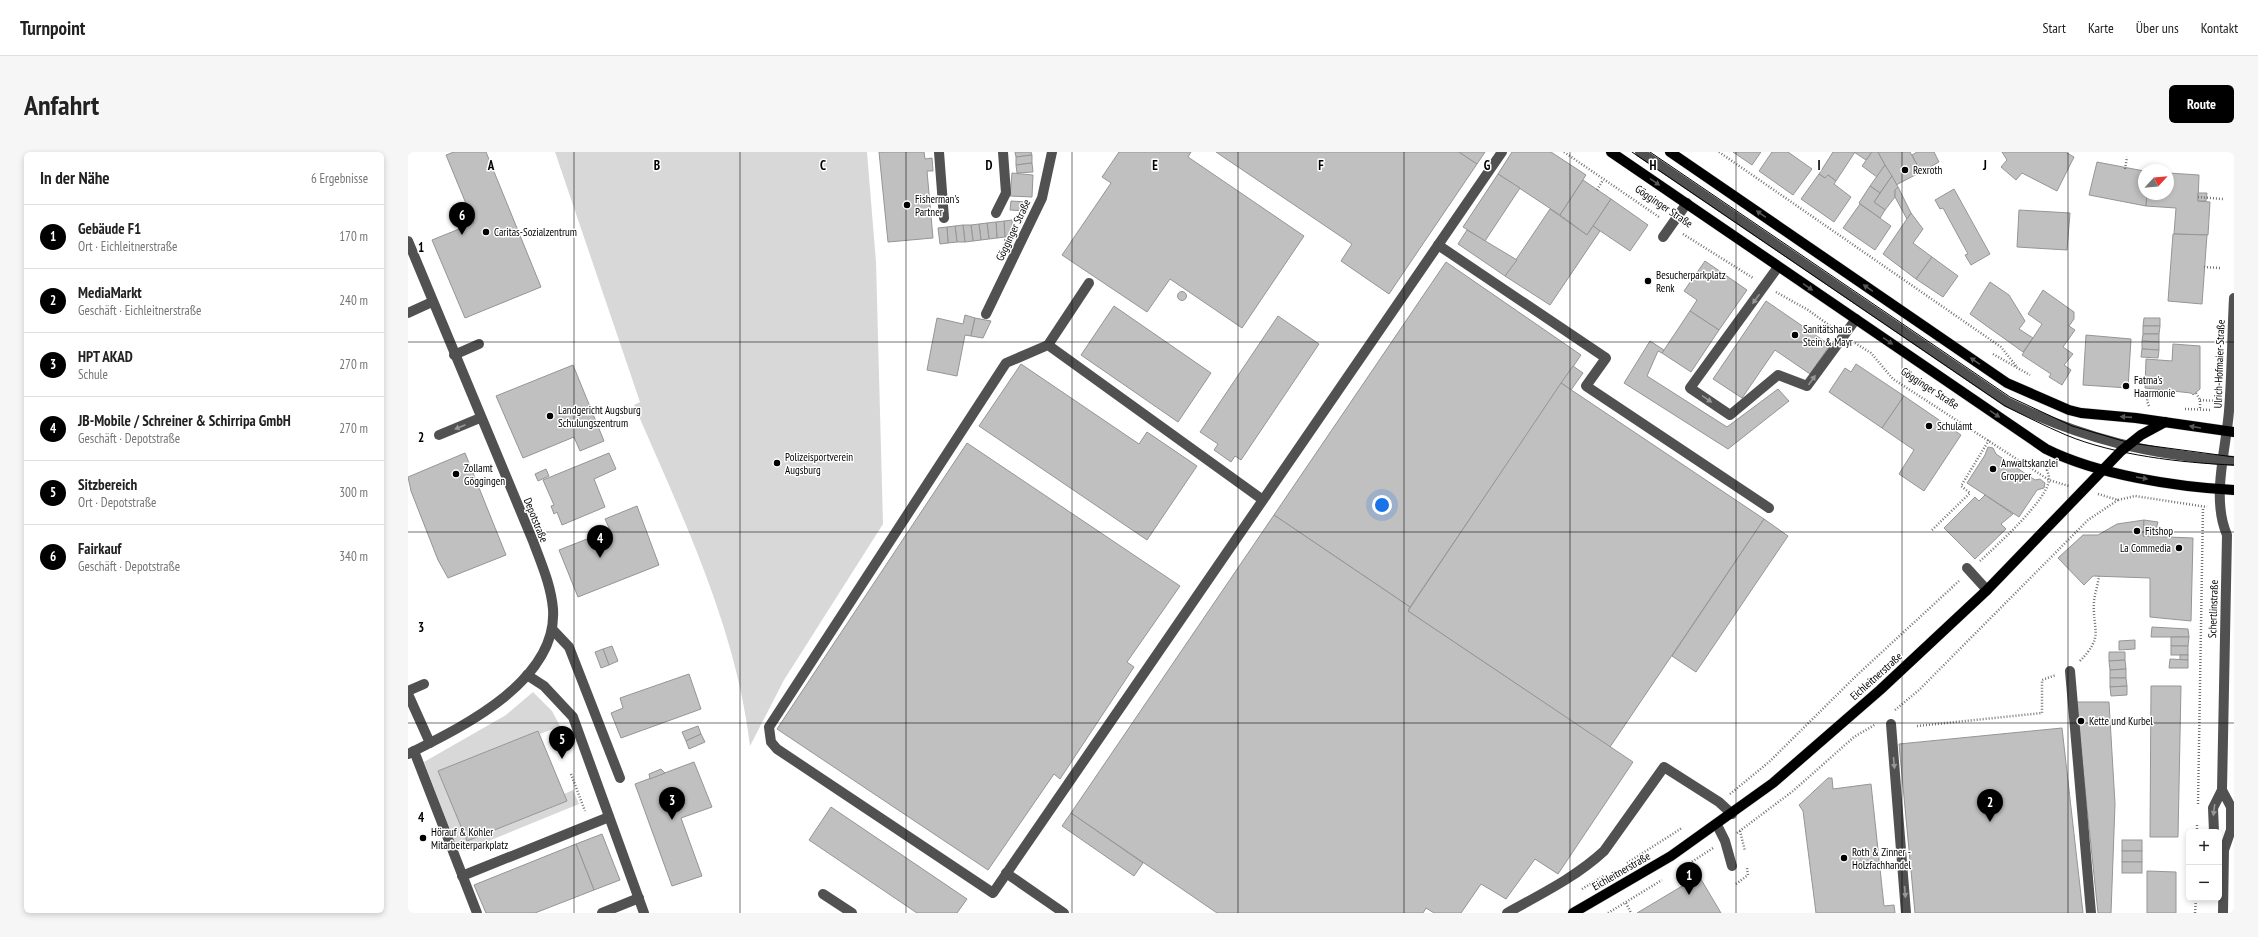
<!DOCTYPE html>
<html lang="de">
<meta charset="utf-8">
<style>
body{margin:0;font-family:"PT Sans Narrow",sans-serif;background:#f6f6f6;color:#222}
.controls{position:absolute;right:12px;bottom:12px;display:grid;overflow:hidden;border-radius:6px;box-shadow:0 2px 6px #0003}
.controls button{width:36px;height:36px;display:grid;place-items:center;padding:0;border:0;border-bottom:1px solid #e0e0e0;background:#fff;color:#222;font:20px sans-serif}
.compass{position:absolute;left:1730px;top:12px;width:36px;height:36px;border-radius:50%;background:#fff;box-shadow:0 2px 6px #0003;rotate:64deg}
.you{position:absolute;left:974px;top:353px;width:14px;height:14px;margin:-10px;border:3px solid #fff;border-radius:50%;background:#1a73e8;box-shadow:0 0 0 6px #1a73e833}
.badge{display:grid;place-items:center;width:26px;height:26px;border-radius:50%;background:#000;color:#fff;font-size:13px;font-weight:700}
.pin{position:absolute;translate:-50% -33px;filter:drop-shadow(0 1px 2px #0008)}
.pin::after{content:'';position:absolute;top:21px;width:14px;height:12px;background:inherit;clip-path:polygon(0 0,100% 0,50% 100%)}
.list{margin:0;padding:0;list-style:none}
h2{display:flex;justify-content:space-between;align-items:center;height:52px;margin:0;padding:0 16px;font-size:17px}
h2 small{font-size:13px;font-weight:400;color:#767676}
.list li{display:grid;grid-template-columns:26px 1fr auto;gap:12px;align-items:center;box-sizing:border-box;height:64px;padding:0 16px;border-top:1px solid #e0e0e0}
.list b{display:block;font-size:15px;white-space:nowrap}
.list p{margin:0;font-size:13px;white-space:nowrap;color:#767676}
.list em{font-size:13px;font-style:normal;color:#767676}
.map{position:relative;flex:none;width:1826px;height:761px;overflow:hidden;border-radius:6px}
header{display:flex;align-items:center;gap:24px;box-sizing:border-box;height:56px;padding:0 20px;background:#fff;border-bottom:1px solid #e0e0e0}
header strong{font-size:19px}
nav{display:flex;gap:22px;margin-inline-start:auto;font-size:14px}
.intro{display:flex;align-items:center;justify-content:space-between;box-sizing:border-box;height:96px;padding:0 24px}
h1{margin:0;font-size:28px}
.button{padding:10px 18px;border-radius:6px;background:#000;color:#fff;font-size:14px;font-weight:700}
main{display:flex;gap:24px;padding:0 24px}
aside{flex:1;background:#fff;border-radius:6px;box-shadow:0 2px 6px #0003}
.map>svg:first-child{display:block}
.green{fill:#d8d8d8}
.building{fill:#c0c0c0;stroke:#959595}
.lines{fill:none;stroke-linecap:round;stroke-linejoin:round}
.major-casing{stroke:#dbdbdb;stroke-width:11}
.path{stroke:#737373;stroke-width:2.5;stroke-dasharray:1 2;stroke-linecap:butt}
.minor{stroke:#515151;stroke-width:10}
.major{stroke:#000;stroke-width:10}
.tram{stroke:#000;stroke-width:1}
.oneway{fill:#595959}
.oneway2{fill:#979797}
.grid{fill:none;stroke:#000;stroke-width:1;stroke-opacity:0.55}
.poi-dot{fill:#000;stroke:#fff;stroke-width:1.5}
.labels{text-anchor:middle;stroke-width:3;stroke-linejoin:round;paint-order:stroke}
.poi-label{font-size:11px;fill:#000;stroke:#fff;text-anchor:start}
.street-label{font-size:11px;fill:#000;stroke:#fff}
.grid-label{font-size:13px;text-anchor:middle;font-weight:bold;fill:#000;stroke:#fff;stroke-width:3;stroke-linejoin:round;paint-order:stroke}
</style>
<header>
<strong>Turnpoint</strong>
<nav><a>Start</a><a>Karte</a><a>Über uns</a><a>Kontakt</a></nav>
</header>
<div class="intro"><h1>Anfahrt</h1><a class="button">Route</a></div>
<main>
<aside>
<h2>In der Nähe<small>6 Ergebnisse</small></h2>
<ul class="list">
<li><span class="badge">1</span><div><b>Gebäude F1</b><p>Ort · Eichleitnerstraße</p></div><em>170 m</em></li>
<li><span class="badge">2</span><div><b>MediaMarkt</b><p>Geschäft · Eichleitnerstraße</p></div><em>240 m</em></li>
<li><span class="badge">3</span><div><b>HPT AKAD</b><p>Schule</p></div><em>270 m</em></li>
<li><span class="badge">4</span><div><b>JB-Mobile / Schreiner &amp; Schirripa GmbH</b><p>Geschäft · Depotstraße</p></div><em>270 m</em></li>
<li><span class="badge">5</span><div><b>Sitzbereich</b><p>Ort · Depotstraße</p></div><em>300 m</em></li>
<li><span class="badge">6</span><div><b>Fairkauf</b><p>Geschäft · Depotstraße</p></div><em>340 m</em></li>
</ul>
</aside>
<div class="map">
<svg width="1826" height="761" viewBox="0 0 1826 761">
<rect width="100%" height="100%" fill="#fff"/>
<!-- green -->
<g class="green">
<path d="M147 0H459L468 110 475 372 376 528 342 594C328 474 273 362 226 253L232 250Z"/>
<polygon points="125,540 144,559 152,574 132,582 130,579 30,619 59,689 159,649 156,642 165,638 171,652 56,699 48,693 16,610 98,563"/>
</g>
<!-- building -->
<g class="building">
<polygon points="46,0 78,0 133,135 57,166 24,88 66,71 38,3"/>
<polygon points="471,0 516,0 517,7 524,6 525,19 519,19 525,86 480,90"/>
<polygon points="607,0 623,0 624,3 608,5"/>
<polygon points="711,0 783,0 780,5 896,84 834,176 762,127 739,160 654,103 703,31 694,25"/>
<polygon points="808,0 1051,0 1069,12 981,142 933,109 944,92"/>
<polygon points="1051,0 1077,0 1069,12"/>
<polygon points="1104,0 1143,0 1178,23 1152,63 1090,22"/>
<polygon points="1325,0 1353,0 1344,13"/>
<polygon points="1364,0 1380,0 1404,17 1385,43 1351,19"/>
<polygon points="1425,0 1447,0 1428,29 1420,23 1417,26 1411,22"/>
<polygon points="1446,0 1464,0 1458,8"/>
<polygon points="1464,0 1470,0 1477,13 1469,25 1454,14"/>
<polygon points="1470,0 1502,0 1513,20 1488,33"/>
<polygon points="1509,0 1526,0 1531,10 1513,20 1504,3"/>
<polygon points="1594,0 1657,0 1666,5 1649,39 1614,21 1608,28 1593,15 1599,8"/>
<polygon points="624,3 624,11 608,13 608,5"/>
<polygon points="1689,10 1736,19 1736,42 1739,42 1738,54 1681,43"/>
<polygon points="624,11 625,20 609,21 608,13"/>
<polygon points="1477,13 1484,24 1472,41 1462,34"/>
<polygon points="604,21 625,23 624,45 602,44"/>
<polygon points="1760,21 1791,23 1790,49 1802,50 1800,83 1766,82 1768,56 1738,54 1739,42 1760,42"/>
<polygon points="1090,22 1112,36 1077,89 1055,75"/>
<polygon points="1411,22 1417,26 1420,23 1428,29 1426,32 1443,45 1426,70 1393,47"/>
<polygon points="1484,24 1490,35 1487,38 1487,45 1477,58 1466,50"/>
<polygon points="1175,28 1203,47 1179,83 1152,63"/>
<polygon points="1462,34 1472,41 1466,50 1477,58 1472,66 1451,51"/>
<polygon points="1490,35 1503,61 1499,67 1487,45 1487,38"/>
<polygon points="1546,37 1582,102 1563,113 1557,103 1560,102 1535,56 1532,57 1527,48"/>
<polygon points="1790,41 1799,41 1798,49 1790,49"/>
<polygon points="1203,47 1240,73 1222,99 1185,74"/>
<polygon points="603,49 619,50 618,59 602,58"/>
<polygon points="1452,52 1483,74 1467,98 1435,76"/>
<polygon points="1142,57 1179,83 1185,74 1192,79 1142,153 1097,124"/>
<polygon points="1611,58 1662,61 1659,98 1609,95"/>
<polygon points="1503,61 1515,77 1505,91 1524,105 1508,127 1475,102"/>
<polygon points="604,68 605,85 597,85 596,69"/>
<polygon points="596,69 597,85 589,86 588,70"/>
<polygon points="588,70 589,86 581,87 579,71"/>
<polygon points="579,71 581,87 573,88 571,72"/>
<polygon points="571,72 573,88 565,89 563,73"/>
<polygon points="555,73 563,73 565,89 557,90"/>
<polygon points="555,73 557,90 549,90 547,74"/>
<polygon points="547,74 549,90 540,91 539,75"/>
<polygon points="539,75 540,91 532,92 530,76"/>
<polygon points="1059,78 1109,108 1097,124 1050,92"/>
<polygon points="1765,82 1799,83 1794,152 1760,149"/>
<polygon points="1524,105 1550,124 1535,145 1508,127"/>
<polygon points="1297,109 1339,138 1311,178 1282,159 1289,148 1276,139"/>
<polygon points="1038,110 1173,203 1002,455 866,363"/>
<polygon points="1582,130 1601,143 1617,169 1611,177 1625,186 1615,200 1562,162"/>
<polygon points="1635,138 1666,160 1666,167 1661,174 1667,178 1655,195 1665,202 1656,213 1663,218 1654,233 1641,225 1643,222 1614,203 1634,172 1620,162"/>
<circle cx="774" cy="144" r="4.5"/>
<polygon points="1358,149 1422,193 1402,222 1367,198 1334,246 1305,227"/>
<polygon points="706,154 803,221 770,270 673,203"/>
<polygon points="1282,159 1311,178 1283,220 1254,201"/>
<polygon points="557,163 567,166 563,184 557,183 549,224 519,218 529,166 555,172"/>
<polygon points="870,164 911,192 833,308 827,304 823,310 806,298 810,292 792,280"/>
<polygon points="567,166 583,169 575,186 563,184"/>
<polygon points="1736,166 1752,166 1752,174 1735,174"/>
<polygon points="1735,174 1752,174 1751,182 1735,182"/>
<polygon points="1735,182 1751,182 1751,190 1734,189"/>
<polygon points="1678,183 1723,187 1720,236 1675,233"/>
<polygon points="1242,189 1256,198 1254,201 1250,199 1239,224 1319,275 1370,237 1381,249 1320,297 1216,231"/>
<polygon points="1734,189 1751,190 1751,198 1734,197"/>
<polygon points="1765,192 1792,194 1792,237 1785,243 1783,241 1737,236 1738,207 1764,209"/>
<polygon points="1734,197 1751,198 1750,206 1733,205"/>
<polygon points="613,212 731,292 739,280 789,314 739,388 571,274"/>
<polygon points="1448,212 1496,244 1474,276 1421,240 1437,216 1443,220"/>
<polygon points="165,213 196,289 172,299 166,285 115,306 88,244"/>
<polygon points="1165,214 1175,221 1163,238 1153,231"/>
<polygon points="1153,231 1356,367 1202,595 1000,459"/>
<polygon points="1496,244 1553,283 1516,339 1491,322 1506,298 1474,276"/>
<polygon points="559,291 772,434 719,510 726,515 652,627 646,622 580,718 369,577"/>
<polygon points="1580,295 1585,296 1588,302 1627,328 1632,327 1637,331 1636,336 1629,338 1611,365 1559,331 1577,303"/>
<polygon points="57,301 98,403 40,426 30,408 3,339 0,325"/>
<polygon points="201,301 208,317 186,327 197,355 154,373 149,360 146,362 143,354 146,353 135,328"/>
<polygon points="138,317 141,324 130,329 127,322"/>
<polygon points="1577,343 1605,362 1593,372 1598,377 1567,407 1536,376 1567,345 1571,349"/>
<polygon points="229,354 251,413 170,445 151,398 202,378 197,367"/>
<polygon points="866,363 1002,455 1000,459 1225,610 1150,722 1127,707 1098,747 1073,732 1053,761 1026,761 1018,756 1015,761 809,761 663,661"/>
<polygon points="1356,367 1380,384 1288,520 1264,504"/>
<polygon points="1736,368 1735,384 1785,386 1783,469 1742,465 1742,426 1685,424 1676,433 1650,406 1675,383 1690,383 1709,372"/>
<polygon points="1736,368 1750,370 1746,385 1735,384"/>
<polygon points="1744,475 1780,477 1781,485 1743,485"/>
<polygon points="1763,485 1781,485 1780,494 1763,494"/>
<polygon points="1727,488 1727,497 1711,498 1711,489"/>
<polygon points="204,494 210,509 201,513 195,497"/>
<rect x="1763" y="494" width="17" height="9"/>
<polygon points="195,497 201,513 193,516 187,500"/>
<polygon points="1701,500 1717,500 1717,508 1701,509"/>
<rect x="1772" y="503" width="8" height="5"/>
<polygon points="1762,507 1780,508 1780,516 1761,516"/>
<polygon points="1717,508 1718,517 1702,518 1701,509"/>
<polygon points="1718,517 1718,526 1702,526 1702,518"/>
<polygon points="281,522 293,557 213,586 203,561 215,556 212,546"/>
<polygon points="1702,526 1718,526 1719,534 1702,535"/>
<polygon points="1719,534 1719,543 1703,544 1702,535"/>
<polygon points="1743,534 1773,534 1770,685 1742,685"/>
<polygon points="1668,550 1701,550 1707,652 1703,761 1690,761"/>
<polygon points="290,574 293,582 278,589 274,580"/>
<polygon points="1654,576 1675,761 1507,761 1491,592"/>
<polygon points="130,579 159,649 59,689 30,619"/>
<polygon points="293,582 297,590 281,597 278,589"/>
<polygon points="286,610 304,655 273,666 294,724 264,734 227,632"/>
<polygon points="253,617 257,621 242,627 241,622"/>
<polygon points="1420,626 1424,626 1425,637 1463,632 1476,754 1486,753 1487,761 1408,761 1395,659 1391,653"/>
<polygon points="423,655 559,747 549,761 509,761 401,688"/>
<polygon points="663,661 735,711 726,724 654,674"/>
<polygon points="194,682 212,728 186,738 168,692"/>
<rect x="1714" y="688" width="20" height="11"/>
<polygon points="168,692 186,738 127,761 78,761 66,733"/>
<rect x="1714" y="699" width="20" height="11"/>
<rect x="1714" y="710" width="20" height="11"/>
<polygon points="1739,719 1768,720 1768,761 1739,761"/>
<polygon points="1291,724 1313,761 1229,761"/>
</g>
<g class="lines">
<!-- major casing -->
<g class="major-casing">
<g id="major">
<path d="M1203 0 1638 297C1690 323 1769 335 1826 338"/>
<polyline points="1262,0 1599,231 1661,258 1673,261 1728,266 1826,280"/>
<polyline points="1165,761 1263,704 1365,631 1472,538 1579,438 1713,299 1733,283 1757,270"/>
</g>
</g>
<!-- path -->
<g class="path">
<polyline points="1156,0 1251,65"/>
<polyline points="1311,0 1593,195 1609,215"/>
<polyline points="1717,17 1719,5"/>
<polyline points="1189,38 1195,28"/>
<polyline points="1790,45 1815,47"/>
<polyline points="1275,82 1345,126"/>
<polyline points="1796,115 1812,116"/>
<polyline points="1368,140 1400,158 1425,176"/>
<polyline points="1447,191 1463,201 1485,227 1641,328 1661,334"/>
<polyline points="1585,202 1622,223"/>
<polyline points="1788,241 1792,248 1792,257"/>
<polyline points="1792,248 1808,249"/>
<polyline points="1741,254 1739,249 1741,237"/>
<polyline points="1777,257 1804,258"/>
<polyline points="1608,315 1612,309"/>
<polyline points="1690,342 1710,348 1727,344 1799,355"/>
<polyline points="1524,378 1562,341 1553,334 1581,288"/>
<path d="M1572 409C1587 395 1641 347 1641 327 1641 324 1640 321 1639 318L1642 314"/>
<path d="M1672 509C1697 483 1684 479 1686 449 1687 441 1690 432 1691 424"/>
<polyline points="1487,558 1511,538 1680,368 1710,348"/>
<polyline points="1509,574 1634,561 1634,528 1648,523"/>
<polyline points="163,622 177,659"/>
<polyline points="1322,642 1361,610 1448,524 1551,429"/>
<polyline points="1790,652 1795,355"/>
<polyline points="1332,679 1337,699"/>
<polyline points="1789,680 1789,671"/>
<polyline points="1329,681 1385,639 1446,585 1468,572"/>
<polyline points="1219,711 1274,676"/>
<polyline points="1279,713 1305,696"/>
<polyline points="1328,732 1340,723 1339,716"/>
<polyline points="1174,737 1197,723"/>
<polyline points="1218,751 1223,761"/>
<polyline points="1200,761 1254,728"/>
<polyline points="1787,761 1788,746"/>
</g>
<!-- minor -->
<g class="minor">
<polyline points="531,0 536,66"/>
<path d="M1232 0 1599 250C1675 287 1742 303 1826 309"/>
<polyline points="588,61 598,41 595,0"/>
<polyline points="1255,85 1279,51"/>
<path d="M0 89 125 389C133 411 143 433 145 457 150 529 54 575 0 602"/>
<polyline points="1030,93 1198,206 1178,234 1361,356"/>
<polyline points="1370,115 1282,236 1322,263 1370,223 1399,234 1448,167"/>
<polyline points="0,161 24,150"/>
<polyline points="578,162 634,46 644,0"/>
<polyline points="640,193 681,131"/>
<polyline points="46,203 71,192"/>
<polyline points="31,283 72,266"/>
<polyline points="855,348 640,193 598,211 361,575 363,590 369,597 585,741 1094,0"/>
<polyline points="1559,416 1579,438"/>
<polyline points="144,477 161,495 212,626"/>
<polyline points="1662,519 1683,761"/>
<polyline points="119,523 136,534 165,565 236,761"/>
<polyline points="0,539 16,532"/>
<polyline points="0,542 22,591"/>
<polyline points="1483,572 1498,761"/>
<polyline points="6,599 69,761"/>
<polyline points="1814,638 1823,655 1823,678 1816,698 1815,761"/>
<polyline points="1309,673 1317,689 1324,714"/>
<path d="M1806 680 1805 656 1814 638 1819 383C1803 346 1818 298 1821 259 1824 222 1824 184 1826 146"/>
<polyline points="598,721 656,761"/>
<polyline points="54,724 201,665"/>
<polyline points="415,742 444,761"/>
<polyline points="194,761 231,746"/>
<path d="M1099 761C1133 742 1168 725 1196 699L1256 615 1311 650 1324 662"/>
</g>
<!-- major -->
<use href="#major" class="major"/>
<!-- tram -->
<g class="tram">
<path d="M1224 0 1597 254C1617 264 1637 274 1658 283 1706 303 1774 311 1826 313"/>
<polyline points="1242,0 1602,245 1664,274 1722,291 1826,305"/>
</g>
</g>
<!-- one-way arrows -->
<defs><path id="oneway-solid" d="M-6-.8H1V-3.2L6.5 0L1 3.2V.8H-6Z"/></defs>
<g class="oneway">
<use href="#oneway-solid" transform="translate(1247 30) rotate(34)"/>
<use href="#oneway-solid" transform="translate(1353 62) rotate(-145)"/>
<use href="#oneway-solid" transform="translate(1400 135) rotate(34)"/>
<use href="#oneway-solid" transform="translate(1460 136) rotate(-146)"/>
<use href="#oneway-solid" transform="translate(1480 189) rotate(34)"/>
<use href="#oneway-solid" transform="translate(1567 209) rotate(-145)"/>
<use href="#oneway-solid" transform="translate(1587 262) rotate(34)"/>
<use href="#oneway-solid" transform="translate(1718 265) rotate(-176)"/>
<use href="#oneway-solid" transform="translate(1787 275) rotate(-170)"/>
<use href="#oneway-solid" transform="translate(1734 326) rotate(10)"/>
</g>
<g class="oneway2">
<use href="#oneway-solid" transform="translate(1348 147) rotate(126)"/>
<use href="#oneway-solid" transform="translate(1404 228) rotate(-54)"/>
<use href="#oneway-solid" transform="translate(1299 247) rotate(34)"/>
<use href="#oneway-solid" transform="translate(52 275) rotate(157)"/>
<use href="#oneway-solid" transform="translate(1486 611) rotate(85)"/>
<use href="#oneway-solid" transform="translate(1806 658) rotate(97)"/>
<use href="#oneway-solid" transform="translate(1497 740) rotate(85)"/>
</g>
<!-- grid -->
<path class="grid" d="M166 0V761M332 0V761M498 0V761M664 0V761M830 0V761M996 0V761M1162 0V761M1328 0V761M1494 0V761M1660 0V761M0 190H1826M0 380H1826M0 571H1826"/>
<!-- markers -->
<g class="poi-dot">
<circle cx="1497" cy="18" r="4"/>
<circle cx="499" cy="53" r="4"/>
<circle cx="78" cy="80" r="4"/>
<circle cx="1240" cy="129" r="4"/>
<circle cx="1387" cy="183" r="4"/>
<circle cx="1718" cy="234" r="4"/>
<circle cx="142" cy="264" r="4"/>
<circle cx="1521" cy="274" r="4"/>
<circle cx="369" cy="311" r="4"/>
<circle cx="1585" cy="317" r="4"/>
<circle cx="48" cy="322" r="4"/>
<circle cx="1729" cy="379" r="4"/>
<circle cx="1771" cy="396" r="4"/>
<circle cx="1673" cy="569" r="4"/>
<circle cx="15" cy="686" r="4"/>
<circle cx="1436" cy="706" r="4"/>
</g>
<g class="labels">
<!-- poi labels -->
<g class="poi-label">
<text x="1505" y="22">Rexroth</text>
<text x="507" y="51">Fisherman's<tspan x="507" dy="13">Partner</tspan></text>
<text x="86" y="84">Caritas-Sozialzentrum</text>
<text x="1248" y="127">Besucherparkplatz<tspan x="1248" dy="13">Renk</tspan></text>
<text x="1395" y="181">Sanitätshaus<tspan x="1395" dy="13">Stein &amp; Mayr</tspan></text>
<text x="1726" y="232">Fatma's<tspan x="1726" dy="13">Haarmonie</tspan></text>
<text x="150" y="262">Landgericht Augsburg<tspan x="150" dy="13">Schulungszentrum</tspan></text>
<text x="1529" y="278">Schulamt</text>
<text x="377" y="309">Polizeisportverein<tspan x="377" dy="13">Augsburg</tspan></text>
<text x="1593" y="315">Anwaltskanzlei<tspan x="1593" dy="13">Gropper</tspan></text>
<text x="56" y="320">Zollamt<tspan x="56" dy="13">Göggingen</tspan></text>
<text x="1737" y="383">Fitshop</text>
<text x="1763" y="400" text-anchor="end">La Commedia</text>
<text x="1681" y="573">Kette und Kurbel</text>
<text x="23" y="684">Hörauf &amp; Kohler<tspan x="23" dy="13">Mitarbeiterparkplatz</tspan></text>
<text x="1444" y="704">Roth &amp; Zinner -<tspan x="1444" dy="13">Holzfachhandel</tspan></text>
</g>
<!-- street labels -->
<g class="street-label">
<text transform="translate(1256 54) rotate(34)" y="4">Gögginger Straße</text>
<text transform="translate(605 78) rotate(-65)" y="4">Gögginger Straße</text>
<text transform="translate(1811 212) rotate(-88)" y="4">Ulrich-Hofmaier-Straße</text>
<text transform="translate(1522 236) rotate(33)" y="4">Gögginger Straße</text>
<text transform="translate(128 368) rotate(68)" y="4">Depotstraße</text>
<text transform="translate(1805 457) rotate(-88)" y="4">Schertlinstraße</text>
<text transform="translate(1468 524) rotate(-42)" y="4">Eichleitnerstraße</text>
<text transform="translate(1213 719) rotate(-30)" y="4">Eichleitnerstraße</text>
</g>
</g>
<g class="grid-label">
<text x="83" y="18">A</text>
<text x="249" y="18">B</text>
<text x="415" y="18">C</text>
<text x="581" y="18">D</text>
<text x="747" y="18">E</text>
<text x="913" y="18">F</text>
<text x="1079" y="18">G</text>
<text x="1245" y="18">H</text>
<text x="1411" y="18">I</text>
<text x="1577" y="18">J</text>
<text x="13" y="100">1</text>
<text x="13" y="290">2</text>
<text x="13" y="480">3</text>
<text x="13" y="670">4</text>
</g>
</svg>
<div class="controls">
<button>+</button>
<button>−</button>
</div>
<svg class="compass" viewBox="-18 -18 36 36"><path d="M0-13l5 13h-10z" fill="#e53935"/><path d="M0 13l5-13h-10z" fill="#767676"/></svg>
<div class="you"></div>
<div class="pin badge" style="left:1281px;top:743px">1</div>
<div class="pin badge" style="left:1582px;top:670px">2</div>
<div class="pin badge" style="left:264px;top:668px">3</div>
<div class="pin badge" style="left:192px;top:406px">4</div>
<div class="pin badge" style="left:154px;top:607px">5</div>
<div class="pin badge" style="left:54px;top:83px">6</div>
</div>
</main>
